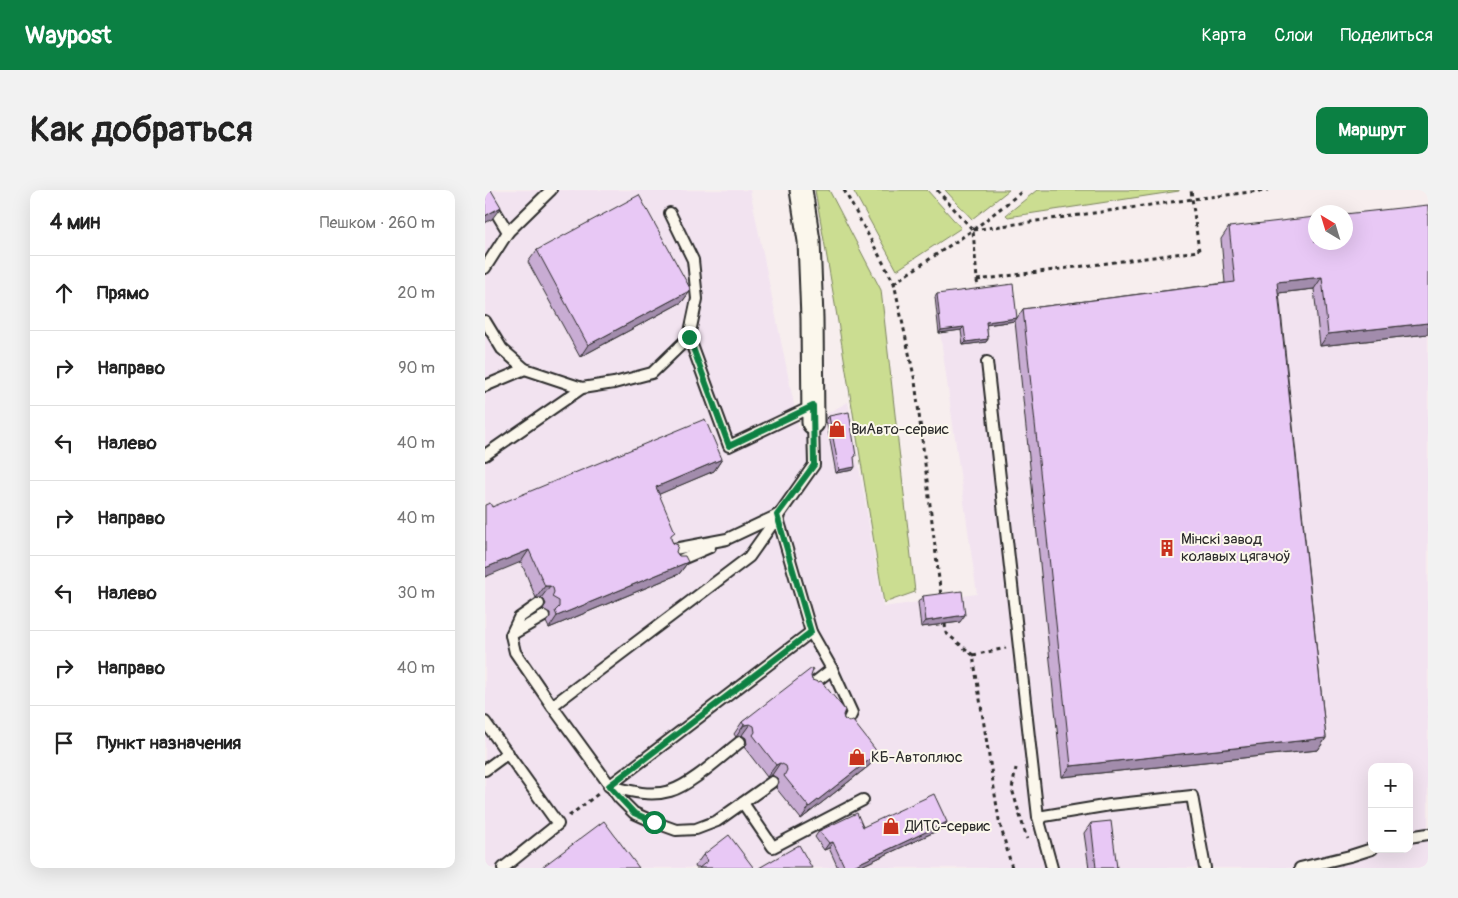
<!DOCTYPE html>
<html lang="ru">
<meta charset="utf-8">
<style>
body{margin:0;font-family:Pangolin,sans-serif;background:#f2f2f2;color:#222}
.controls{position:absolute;right:15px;bottom:15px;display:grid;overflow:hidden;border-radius:10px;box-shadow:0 5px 20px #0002}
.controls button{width:45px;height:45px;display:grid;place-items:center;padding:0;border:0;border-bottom:1px solid #e0e0e0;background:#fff;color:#222;font:25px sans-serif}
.compass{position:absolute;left:823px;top:15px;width:45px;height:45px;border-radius:50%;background:#fff;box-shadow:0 5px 20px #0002;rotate:322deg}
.stop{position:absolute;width:15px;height:15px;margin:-11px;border:4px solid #0b8043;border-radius:50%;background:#fff}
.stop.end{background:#0b8043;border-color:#fff;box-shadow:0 1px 5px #0008}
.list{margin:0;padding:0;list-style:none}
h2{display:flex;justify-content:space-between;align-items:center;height:65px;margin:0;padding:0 20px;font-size:21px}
h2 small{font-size:16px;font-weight:400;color:#767676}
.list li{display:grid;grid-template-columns:32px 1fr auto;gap:15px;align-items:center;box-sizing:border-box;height:75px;padding:0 20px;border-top:1px solid #e0e0e0}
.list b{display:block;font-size:19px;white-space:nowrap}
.list em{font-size:16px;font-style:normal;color:#767676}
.icon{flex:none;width:28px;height:28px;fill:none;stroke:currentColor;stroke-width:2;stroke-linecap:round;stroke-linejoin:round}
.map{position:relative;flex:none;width:943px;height:678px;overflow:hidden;border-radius:10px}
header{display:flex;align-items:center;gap:30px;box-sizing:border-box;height:70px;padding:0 25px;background:#0b8043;color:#fff}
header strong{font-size:24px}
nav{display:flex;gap:28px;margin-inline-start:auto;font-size:18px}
.intro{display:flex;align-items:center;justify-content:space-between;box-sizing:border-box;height:120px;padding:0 30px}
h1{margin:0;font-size:35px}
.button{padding:12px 22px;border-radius:10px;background:#0b8043;color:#fff;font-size:18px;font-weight:700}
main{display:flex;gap:30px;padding:0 30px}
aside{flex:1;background:#fff;border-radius:10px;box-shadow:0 5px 20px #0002}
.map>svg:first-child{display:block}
.built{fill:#f2e3f0;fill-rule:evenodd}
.green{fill:#cbdd91;stroke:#7b845e}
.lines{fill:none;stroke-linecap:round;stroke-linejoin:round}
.service-casing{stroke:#2b2b2b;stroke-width:14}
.minor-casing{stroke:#2b2b2b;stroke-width:25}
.path{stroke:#2b2b2b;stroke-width:3;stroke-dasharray:4 4;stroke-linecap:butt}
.service{stroke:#fbf7ec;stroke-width:10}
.minor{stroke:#fbf7ec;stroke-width:21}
.wall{fill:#c8acd3;stroke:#2b2b2b}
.shaded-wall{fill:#a28cac;stroke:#2b2b2b}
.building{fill:#e8c8f5;stroke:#2b2b2b}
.route{stroke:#0b8043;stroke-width:6}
.labels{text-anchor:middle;stroke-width:4;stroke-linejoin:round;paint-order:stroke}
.poi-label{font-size:15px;fill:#2b2b2b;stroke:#fbf7ec;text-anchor:start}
</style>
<header>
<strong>Waypost</strong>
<nav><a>Карта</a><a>Слои</a><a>Поделиться</a></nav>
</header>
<div class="intro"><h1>Как добраться</h1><a class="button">Маршрут</a></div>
<main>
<aside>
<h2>4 мин<small>Пешком · 260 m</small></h2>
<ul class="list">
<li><svg class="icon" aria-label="ahead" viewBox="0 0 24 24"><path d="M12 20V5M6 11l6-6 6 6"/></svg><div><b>Прямо</b></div><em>20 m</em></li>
<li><svg class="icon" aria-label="right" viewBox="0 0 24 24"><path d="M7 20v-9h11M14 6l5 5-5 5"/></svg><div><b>Направо</b></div><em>90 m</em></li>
<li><svg class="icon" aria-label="left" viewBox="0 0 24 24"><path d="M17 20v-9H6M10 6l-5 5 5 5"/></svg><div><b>Налево</b></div><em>40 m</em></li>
<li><svg class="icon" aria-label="right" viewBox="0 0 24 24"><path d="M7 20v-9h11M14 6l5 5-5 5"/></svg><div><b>Направо</b></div><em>40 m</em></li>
<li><svg class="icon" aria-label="left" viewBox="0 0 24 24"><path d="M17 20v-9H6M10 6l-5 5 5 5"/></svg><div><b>Налево</b></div><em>30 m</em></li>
<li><svg class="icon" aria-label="right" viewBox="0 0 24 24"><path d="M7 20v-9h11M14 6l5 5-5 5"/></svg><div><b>Направо</b></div><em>40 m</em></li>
<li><svg class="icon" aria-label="arrive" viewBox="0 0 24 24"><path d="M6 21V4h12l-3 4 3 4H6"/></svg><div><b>Пункт назначения</b></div></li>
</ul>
</aside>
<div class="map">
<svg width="943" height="678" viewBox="0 0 943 678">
<rect width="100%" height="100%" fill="#f7eeee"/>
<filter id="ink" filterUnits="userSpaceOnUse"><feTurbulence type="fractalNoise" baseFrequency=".02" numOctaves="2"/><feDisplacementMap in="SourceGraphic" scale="10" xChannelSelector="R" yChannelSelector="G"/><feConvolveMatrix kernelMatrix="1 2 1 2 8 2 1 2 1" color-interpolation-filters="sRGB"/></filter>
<g filter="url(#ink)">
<!-- built -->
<path class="built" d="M0 0H265L314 239 363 212 398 417 492 404 450 107 526 98 530 131 742 104 736 49 830 38 831 52H861L943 26V678H0ZM887 577H924V659H887Z"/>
<!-- green -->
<g class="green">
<path d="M330 0H344L396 100 430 402 399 413C376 275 355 137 330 0Z"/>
<polygon points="368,0 442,0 476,38 412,80"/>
<polygon points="460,0 524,0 487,29"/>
<polygon points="552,0 694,0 694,1 523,27 521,25"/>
</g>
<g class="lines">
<!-- service casing -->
<g class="service-casing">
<g id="service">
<polyline points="0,4 23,42 0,78"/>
<polyline points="23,42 66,0"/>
<polyline points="0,131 17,159 40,179 97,198 129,193 167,183 204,147 212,109 208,70 185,23"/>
<polyline points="204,147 244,256 328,216"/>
<polyline points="502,172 553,627 625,615 707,606 720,678"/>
<polyline points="0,196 40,179"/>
<polyline points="0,265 97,198"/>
<polyline points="292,325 326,442 347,479 324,497"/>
<polyline points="184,360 242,349 291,326"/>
<polyline points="190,372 225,357"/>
<polyline points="54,414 34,428 26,445 30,462 67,516"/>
<polyline points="26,445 59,426"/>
<polyline points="347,479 367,523 362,533 356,537"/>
<polyline points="0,532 73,634 18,678"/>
<polyline points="0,580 23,563"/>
<polyline points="287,592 232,631 211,639 191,640 169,632 149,623 134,608 67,516 264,367 329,275 328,233"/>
<polyline points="124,596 326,442"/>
<path d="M124 596C144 601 165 607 185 601 206 595 237 566 255 552"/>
<polyline points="258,613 288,657 378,610"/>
<polyline points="553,627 567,678"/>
<polyline points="924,647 943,644"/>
<polyline points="815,678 865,666 887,659"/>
</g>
</g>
<!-- minor casing -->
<g class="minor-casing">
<polyline id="minor" points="316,0 324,51 327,128 328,233"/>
</g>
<!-- path -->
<g class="path">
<polyline points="359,0 409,93 430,191 456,406"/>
<polyline points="452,0 488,40 493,102"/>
<polyline points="488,40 708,9 783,0"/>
<polyline points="492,90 714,61 706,0"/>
<polyline points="409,93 488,40 539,0"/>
<polyline points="460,434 461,443 488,465 514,630 527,678"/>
<polyline points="488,465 521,458"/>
<polyline points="531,578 527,599 542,649"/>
<polyline points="84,626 113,604"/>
</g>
<!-- service -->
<use href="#service" class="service"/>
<!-- minor -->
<use href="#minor" class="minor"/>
</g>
<!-- wall -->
<g class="wall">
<polygon points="744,37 943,144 835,156 829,99 794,103 841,548 833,560 577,587 530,131 501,135 503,149 501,152 478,155 476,140 454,143 450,107 452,104 532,128 538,119 740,93 736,49"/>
<polygon points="52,60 206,100 197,112 95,167 43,72"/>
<polygon points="344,226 369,269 368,280 351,283 341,229"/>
<polygon points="237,269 229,281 174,304 186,349 191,362 194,366 203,372 194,384 64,438 61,432 65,427 65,423 58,419 61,414 59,410 56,408 51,408 36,372 7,317"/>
<polygon points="438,406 475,432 436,437 433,412"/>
<polygon points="326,486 327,490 358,525 359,529 385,575 316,629 291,598 294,592 292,588 287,585 282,587 259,557 262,554 261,548 257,545 251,547 249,544 257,532"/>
<polygon points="462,632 458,638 372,678 353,678 344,658 339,660 330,647 334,641"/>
<polygon points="606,633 632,678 604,678 599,643"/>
<polygon points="218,665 267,678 211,678 210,676"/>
</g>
<!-- shaded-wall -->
<g class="shaded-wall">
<polygon points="16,17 7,29 0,33 0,26"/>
<polygon points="837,87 829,99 784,104 792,92"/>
<polygon points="206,100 197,112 95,167 103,155"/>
<polygon points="532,128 530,131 499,135 501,132"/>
<polygon points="943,133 943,144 835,156 843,144"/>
<polygon points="479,137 476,140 454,143 456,140"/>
<polygon points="503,149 501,152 478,155 481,152"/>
<polygon points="237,269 229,281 163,309 171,297"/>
<polygon points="370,277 368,280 351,283 354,280"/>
<polygon points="44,360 36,372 0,387 0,378"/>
<polygon points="203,372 194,384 64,438 72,426"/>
<polygon points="60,396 65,396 56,408 51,408"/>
<polygon points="480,425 475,432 436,437 441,431"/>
<polygon points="265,534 257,545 251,547 259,535"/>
<polygon points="841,548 833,560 577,587 586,576"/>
<polygon points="393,563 385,575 316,629 324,617"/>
<polygon points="295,573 287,585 282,587 291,575"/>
<polygon points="462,632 458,638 372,678 364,678"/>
<polygon points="348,652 344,658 339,660 344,653"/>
</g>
<!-- building -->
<g class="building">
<polygon points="0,0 6,0 16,17 0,26"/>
<polygon points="154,5 206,100 103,155 52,60"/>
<polygon points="943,15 943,133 843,144 837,87 792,92 841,548 586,576 538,119 750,92 744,37 830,27 830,52 860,52 860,24"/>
<polygon points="528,94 532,128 501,132 503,149 481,152 479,137 456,140 452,104"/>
<polygon points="364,222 371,266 369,267 370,277 354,280 344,226"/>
<polygon points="220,229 237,269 171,297 190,342 186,345 186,349 188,353 193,355 191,362 194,366 200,366 203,372 72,426 70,421 74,417 74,411 67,407 69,402 68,398 65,396 60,396 44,360 0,378 0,315 5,313 7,317"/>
<polygon points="477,401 480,425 441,431 438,406"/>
<polygon points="327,478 328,480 326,486 327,490 333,492 336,491 360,520 358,525 359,529 364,532 368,531 393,563 324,617 299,586 302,580 301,576 295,573 291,575 268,545 270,542 269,536 265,534 259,535 257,532"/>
<polygon points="449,604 462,632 364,678 360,678 348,652 344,653 334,641 372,623 378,637"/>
<polygon points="119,631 154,678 56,678"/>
<polygon points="626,631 632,678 611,678 606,633"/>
<polygon points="244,645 268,677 266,678 214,678 223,671 218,665"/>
<polygon points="314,655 327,678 274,678"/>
</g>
</g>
<g class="lines" filter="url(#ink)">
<!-- route -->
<polyline class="route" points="169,632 149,623 124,596 326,442 292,325 329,275 328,216 244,256 204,147"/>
</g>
<!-- icons -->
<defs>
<g id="shop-bare" transform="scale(1.35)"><path d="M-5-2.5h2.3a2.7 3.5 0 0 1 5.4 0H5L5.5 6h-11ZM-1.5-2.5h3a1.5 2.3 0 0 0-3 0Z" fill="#c8321e" stroke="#fbf7ec" stroke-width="2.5" paint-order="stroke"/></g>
<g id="building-bare" transform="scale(1.35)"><path d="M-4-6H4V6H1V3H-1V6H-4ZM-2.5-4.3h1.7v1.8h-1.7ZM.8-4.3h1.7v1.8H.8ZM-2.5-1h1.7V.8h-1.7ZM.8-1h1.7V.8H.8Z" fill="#c8321e" stroke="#fbf7ec" stroke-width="2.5" paint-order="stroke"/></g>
</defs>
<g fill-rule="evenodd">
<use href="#shop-bare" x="352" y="239"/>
<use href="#building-bare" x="682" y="358"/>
<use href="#shop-bare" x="372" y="567"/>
<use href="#shop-bare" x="406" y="636"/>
</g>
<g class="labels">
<!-- poi labels -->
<g class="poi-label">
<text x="366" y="244">ВиАвто-сервис</text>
<text x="696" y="354">Мінскі завод<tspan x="696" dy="17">колавых цягачоў</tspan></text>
<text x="386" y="572">КБ-Автоплюс</text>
<text x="420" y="641">ДИТС-сервис</text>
</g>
</g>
</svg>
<div class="controls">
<button>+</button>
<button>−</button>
</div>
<svg class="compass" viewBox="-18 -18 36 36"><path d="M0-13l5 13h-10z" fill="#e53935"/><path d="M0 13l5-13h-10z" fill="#767676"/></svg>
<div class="stop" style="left:169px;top:632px"></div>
<div class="stop end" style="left:204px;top:147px"></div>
</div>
</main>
